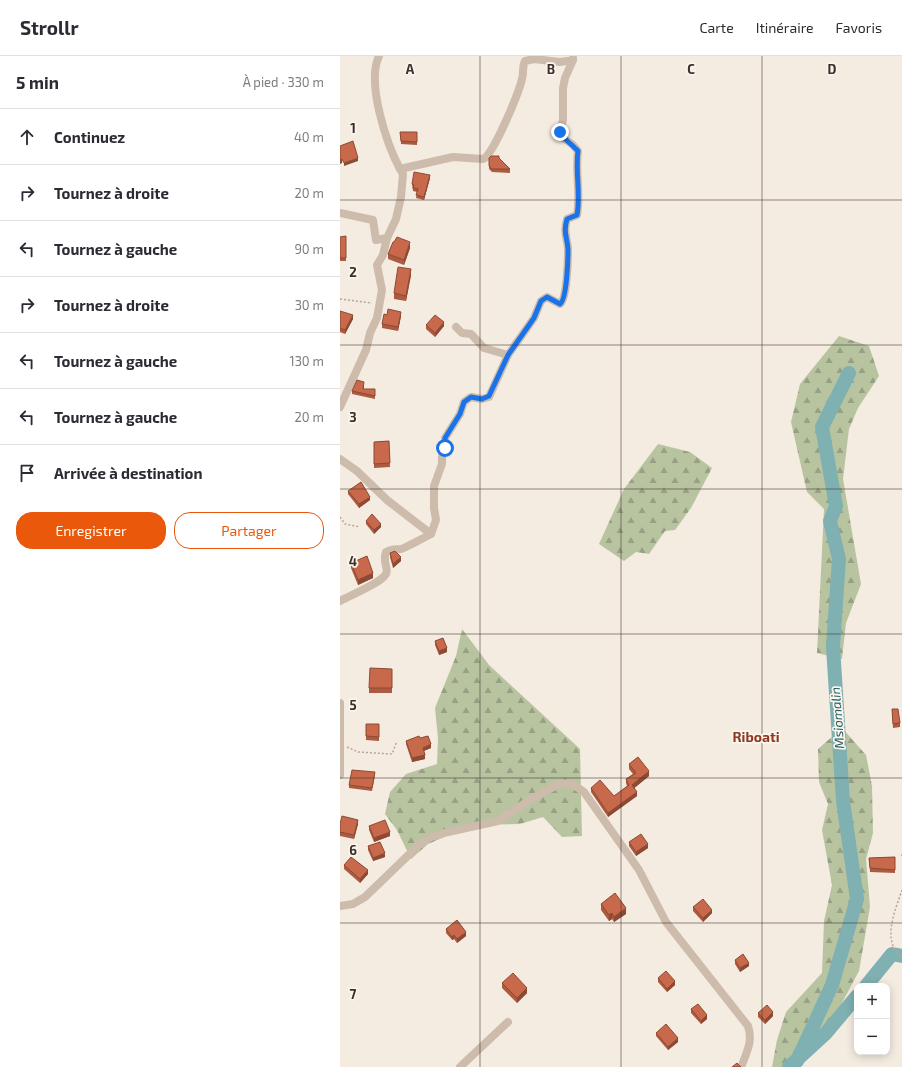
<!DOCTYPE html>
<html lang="fr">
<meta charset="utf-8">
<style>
body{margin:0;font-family:"Exo 2",sans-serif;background:#f7f7f7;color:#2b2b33}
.controls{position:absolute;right:12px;bottom:12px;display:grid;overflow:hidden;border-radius:8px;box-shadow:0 2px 10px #0003}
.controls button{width:36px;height:36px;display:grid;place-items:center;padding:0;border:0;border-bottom:1px solid #e1e1e2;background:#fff;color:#2b2b33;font:20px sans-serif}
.stop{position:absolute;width:12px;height:12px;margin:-9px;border:3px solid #1a73e8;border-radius:50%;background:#fff}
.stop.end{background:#1a73e8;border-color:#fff;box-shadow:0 1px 4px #0008}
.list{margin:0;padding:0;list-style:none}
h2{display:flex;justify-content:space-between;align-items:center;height:52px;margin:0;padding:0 16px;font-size:17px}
h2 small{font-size:13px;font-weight:400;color:#7c7c81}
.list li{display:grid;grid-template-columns:26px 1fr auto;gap:12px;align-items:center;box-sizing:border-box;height:56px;padding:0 16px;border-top:1px solid #e1e1e2}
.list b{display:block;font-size:15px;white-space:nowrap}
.list em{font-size:13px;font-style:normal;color:#7c7c81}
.actions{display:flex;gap:8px;padding:12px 16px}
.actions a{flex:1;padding:9px 0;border:1px solid #ea580c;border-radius:16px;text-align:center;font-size:14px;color:#ea580c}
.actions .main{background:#ea580c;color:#fff}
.icon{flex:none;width:22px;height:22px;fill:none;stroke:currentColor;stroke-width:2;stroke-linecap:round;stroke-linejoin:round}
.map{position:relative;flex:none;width:562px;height:1011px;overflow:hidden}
header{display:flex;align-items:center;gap:24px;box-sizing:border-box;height:56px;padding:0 20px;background:#fff;border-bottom:1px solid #e1e1e2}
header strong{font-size:19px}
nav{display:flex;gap:22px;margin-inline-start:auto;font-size:14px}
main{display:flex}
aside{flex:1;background:#fff}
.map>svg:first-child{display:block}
.forest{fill:url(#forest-firs)}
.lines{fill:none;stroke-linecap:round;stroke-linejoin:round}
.river{stroke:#7fb0b2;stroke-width:14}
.path{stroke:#b9a596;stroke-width:1.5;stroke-dasharray:2 2;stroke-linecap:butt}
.street{stroke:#cdbbac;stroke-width:8}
.wall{fill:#ac5a40}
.shaded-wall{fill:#8c4a34}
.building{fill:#c8694b;stroke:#8c4a34}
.route{stroke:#1a73e8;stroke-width:5}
.grid{fill:none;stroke:#3b302b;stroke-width:1;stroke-opacity:0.55}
.labels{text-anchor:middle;stroke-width:3.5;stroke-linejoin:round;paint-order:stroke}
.water-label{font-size:13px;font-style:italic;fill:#1f5a5e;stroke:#fbf5ee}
.quarter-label{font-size:14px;font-weight:bold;fill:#8c3b22;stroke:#fbf5ee}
.grid-label{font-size:13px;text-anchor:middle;font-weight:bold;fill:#3b302b;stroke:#fbf5ee;stroke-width:3.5;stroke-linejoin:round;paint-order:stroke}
</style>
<header>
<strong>Strollr</strong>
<nav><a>Carte</a><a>Itinéraire</a><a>Favoris</a></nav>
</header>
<main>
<aside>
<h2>5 min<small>À pied · 330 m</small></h2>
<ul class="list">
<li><svg class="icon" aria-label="ahead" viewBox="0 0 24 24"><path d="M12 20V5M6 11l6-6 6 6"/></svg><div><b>Continuez</b></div><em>40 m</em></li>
<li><svg class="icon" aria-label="right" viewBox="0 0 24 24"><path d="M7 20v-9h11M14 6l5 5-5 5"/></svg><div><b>Tournez à droite</b></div><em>20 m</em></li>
<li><svg class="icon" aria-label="left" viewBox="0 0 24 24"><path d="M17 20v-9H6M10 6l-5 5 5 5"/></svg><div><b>Tournez à gauche</b></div><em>90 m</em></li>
<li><svg class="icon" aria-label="right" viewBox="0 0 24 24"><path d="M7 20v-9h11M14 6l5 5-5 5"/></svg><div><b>Tournez à droite</b></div><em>30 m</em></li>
<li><svg class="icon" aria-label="left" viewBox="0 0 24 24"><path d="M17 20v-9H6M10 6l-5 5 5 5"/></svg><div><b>Tournez à gauche</b></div><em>130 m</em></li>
<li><svg class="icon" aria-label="left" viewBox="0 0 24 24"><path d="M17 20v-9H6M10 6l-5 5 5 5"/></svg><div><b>Tournez à gauche</b></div><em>20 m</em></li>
<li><svg class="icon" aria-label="arrive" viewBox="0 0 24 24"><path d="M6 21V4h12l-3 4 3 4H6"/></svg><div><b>Arrivée à destination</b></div></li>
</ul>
<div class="actions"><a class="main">Enregistrer</a><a>Partager</a></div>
</aside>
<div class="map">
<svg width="562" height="1011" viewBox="0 0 562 1011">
<defs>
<pattern id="forest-firs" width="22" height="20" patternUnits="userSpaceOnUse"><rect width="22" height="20" fill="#b8c4a0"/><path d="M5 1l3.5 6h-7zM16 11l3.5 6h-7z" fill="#97a083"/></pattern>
</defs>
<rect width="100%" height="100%" fill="#f4ebe1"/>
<!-- forest -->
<g class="forest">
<polygon points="499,280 529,290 539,320 518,352 509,373 503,423 521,528 506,567 502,603 477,597 484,453 467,436 451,366 460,328"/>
<polygon points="318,388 350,396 372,412 351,452 335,474 325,475 309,498 296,496 284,505 259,488 284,433"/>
<polygon points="122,573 149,609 240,693 242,780 222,781 203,761 180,768 132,769 88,788 71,803 57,774 45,758 50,736 66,718 97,708 98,682 95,652 116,600"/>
<polygon points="502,672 526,699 532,730 533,777 526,803 530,851 519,915 486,977 457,1004 456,1011 432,1011 437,984 446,956 482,917 484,865 492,829 482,774 488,748 479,726 478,693"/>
</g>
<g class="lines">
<!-- river -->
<g class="river">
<polyline points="526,930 552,898 562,900"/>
<polyline points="457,1005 492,929 517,843 503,745 493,591 499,503 490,465 496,450 482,371 509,317"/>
<polyline points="449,1011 486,977 517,940"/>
</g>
<!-- path -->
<g class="path">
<polyline points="0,243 32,247"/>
<polyline points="0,461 5,468 20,471"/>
<polyline points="7,691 18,696 52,698 57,685"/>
<polyline points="561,799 562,799"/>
<path d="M562 834C555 855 541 885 562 902"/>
</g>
<!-- street -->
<g class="street">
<path d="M39 0C26 27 47 89 60 113L113 101 143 103C153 100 179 36 182 23 184 17 182 10 185 5L194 3 220 6 233 4V2"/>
<polyline points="0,157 33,164 36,184 47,182"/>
<polyline points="116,271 122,277 131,278 144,292 168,299"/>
<polyline points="0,351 26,294 30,277 37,262 42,234 37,209 43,199 47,182 56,163 61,141 63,118 60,113"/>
<polyline points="0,403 17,415 47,444 91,478"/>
<path d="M0 545C11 539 41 527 46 518 49 512 42 506 46 496 52 493 55 493 61 493 65 492 87 480 91 478L96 464 94 452V430L102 408V401L105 392V382L120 358 124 346 131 341 142 343 149 341 168 299 194 262 201 245 207 241 220 248C227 243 228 204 228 193 227 180 223 177 227 163L237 159C241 138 235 116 238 95L232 88 223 82 220 75 223 64V32L225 22 233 4"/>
<polyline points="0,647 0,719"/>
<path d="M0 850 13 848 25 841 81 787 91 781 108 776 158 765 191 743 219 728 231 727 244 736 299 814 326 866 408 970C413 985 407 995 402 1009"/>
<polyline points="120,1011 168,966"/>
</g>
</g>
<!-- wall -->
<g class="wall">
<polygon points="60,76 77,76 77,89 61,88"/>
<polygon points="149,102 159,102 170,113 170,117 152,116 149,113"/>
<polygon points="90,122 84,144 76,142 77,136 73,135 72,128"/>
<polygon points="6,180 6,205 0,205 0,181"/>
<polygon points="70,192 64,209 48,203 48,198"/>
<polygon points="71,219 66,245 54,243 54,237"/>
<polygon points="0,255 13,263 5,278 0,276"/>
<polygon points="47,259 61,260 58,275 42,272 42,268"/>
<polygon points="86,269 104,270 95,281 86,273"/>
<polygon points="24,329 24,333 35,333 35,343 12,338 12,335"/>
<polygon points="49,385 50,411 34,412 34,386"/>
<polygon points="8,435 30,444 19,452 8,438"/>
<polygon points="26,465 41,471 34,478 26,468"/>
<polygon points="50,497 61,505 53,512 50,501"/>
<polygon points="11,507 33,522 18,529 11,512"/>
<polygon points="95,585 107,596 99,599 95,589"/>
<polygon points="52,613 52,637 29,637 29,632"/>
<polygon points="552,653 560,667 560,671 553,672"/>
<polygon points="26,668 39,668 39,685 26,684"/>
<polygon points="80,682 91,692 84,695 85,703 72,706 66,688 66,685"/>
<polygon points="289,708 309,720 294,732 297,740 268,761 251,736 251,732 274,740 287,730 286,727 286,723 293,718 289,713"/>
<polygon points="35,719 32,735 9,732 9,729"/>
<polygon points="0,768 18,768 14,783 0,780"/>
<polygon points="29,770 50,780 34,786 29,774"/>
<polygon points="289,786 308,792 296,800 289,790"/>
<polygon points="28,790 45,801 33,805 28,794"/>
<polygon points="555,801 555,817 530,816 529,802"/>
<polygon points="4,809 28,818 20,827 4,813"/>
<polygon points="261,848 286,858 274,866 272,863 269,865 261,854"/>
<polygon points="353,851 372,857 363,866 353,855"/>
<polygon points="106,873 126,880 117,887 114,883 112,884 106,877"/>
<polygon points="395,904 409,910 400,916 395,908"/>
<polygon points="318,922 335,929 327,936 318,926"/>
<polygon points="162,927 187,937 177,947 162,932"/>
<polygon points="351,953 367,963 361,968 351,957"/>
<polygon points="418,957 433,960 425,968 418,961"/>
<polygon points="316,977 338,986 328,994 316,980"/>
</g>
<!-- shaded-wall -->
<g class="shaded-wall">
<polygon points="18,102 18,105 4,110 4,107"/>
<polygon points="2,103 2,107 0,108 0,104"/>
<polygon points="90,119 90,122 84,144 84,141"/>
<polygon points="70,186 70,192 64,209 64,204"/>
<polygon points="71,213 71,219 66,245 66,240"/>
<polygon points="61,256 61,260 58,275 58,271"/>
<polygon points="13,259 13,263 5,278 5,274"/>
<polygon points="104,266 104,270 95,281 95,277"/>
<polygon points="30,441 30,444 19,452 19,448"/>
<polygon points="41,468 41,471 34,478 34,474"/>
<polygon points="61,501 61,505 53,512 53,508"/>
<polygon points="33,517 33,522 18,529 18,524"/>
<polygon points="107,592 107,596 99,599 99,595"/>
<polygon points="91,688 91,692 83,695 83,692"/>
<polygon points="85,699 85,703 72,706 72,702"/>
<polygon points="309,715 309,720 292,734 292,729"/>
<polygon points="297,736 297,740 268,761 268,757"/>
<polygon points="18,764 18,768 14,783 14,779"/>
<polygon points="50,776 50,780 34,786 34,782"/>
<polygon points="308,788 308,792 296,800 296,796"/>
<polygon points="45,797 45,801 33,805 33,802"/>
<polygon points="28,814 28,818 20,827 20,823"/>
<polygon points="286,852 286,858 274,866 274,861"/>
<polygon points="372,854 372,857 363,866 363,862"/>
<polygon points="272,857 272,863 269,865 269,859"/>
<polygon points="126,876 126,880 117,887 117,883"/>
<polygon points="114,879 114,883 112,884 112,881"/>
<polygon points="409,907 409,910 400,916 400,912"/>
<polygon points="335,925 335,929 327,936 327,933"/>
<polygon points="187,932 187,937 177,947 177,942"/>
<polygon points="433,956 433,960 425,968 425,964"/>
<polygon points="367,959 367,963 361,968 361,965"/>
<polygon points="338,982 338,986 328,994 328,991"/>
</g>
<!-- building -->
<g class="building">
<polygon points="60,76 77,76 77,86 61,85"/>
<polygon points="13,85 18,102 4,107 2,103 0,104 0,90"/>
<polygon points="151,100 159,100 159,102 170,113 152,113 149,110 149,102"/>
<polygon points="74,116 90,119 84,141 76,139 78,133 73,132 74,129 72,128"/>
<polygon points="6,180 6,202 0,202 0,181"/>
<polygon points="57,181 70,186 64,204 48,198 53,186 54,186"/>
<polygon points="58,211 71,213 66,240 54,237"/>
<polygon points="48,253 61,256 58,271 42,268 44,258 47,259"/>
<polygon points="0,255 13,259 5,274 0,272"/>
<polygon points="95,259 104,266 95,277 86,269"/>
<polygon points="17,324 24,326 23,333 35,333 35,340 12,335"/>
<polygon points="49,385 50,407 34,408 34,386"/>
<polygon points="21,426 30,441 19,448 8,435"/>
<polygon points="32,458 41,468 34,474 26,465"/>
<polygon points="55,495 61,501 53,508 50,497"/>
<polygon points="27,500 33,517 18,524 11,507"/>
<polygon points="103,582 107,592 99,595 95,585"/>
<polygon points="30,612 52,613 52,632 29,632"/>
<polygon points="552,653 558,653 560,667 553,668"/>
<polygon points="26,668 39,668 39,681 26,680"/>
<polygon points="79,680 80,682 88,680 91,688 83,692 85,699 72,702 66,685"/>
<polygon points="298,701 309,715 292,729 297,736 268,757 251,732 260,724 274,740 289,729 286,723 296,717 289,708"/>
<polygon points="12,714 35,716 32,732 9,729"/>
<polygon points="2,760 18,764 14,779 0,776 0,768"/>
<polygon points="45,764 50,776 34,782 29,770"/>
<polygon points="301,778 308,788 296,796 289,786"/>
<polygon points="40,786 45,797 33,802 28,790"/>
<polygon points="11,801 28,814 20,823 4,809"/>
<polygon points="555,801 555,814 530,812 529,802"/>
<polygon points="275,837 286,852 274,861 272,857 269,859 261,848"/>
<polygon points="363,843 372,854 363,862 353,851"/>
<polygon points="117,864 126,876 117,883 114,879 112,881 106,873"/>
<polygon points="403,898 409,907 400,912 395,904"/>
<polygon points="326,915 335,925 327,933 318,922"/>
<polygon points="173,917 187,932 177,942 162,927"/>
<polygon points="358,948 367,959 361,965 351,953"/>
<polygon points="427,949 433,956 425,964 418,957"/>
<polygon points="326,968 338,982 328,991 316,977"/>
<polygon points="397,1007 401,1011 392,1011"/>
</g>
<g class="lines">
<!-- route -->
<path class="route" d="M105 392V382L120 358 124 346 131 341 142 343 149 340 168 299 194 262 201 245 207 241 220 248C227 243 228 203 228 193 227 180 223 177 227 163L237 159C241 138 235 116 238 95 232 88 224 84 220 76"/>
</g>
<!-- grid -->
<path class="grid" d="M140 0V1011M281 0V1011M422 0V1011M0 144H562M0 289H562M0 433H562M0 578H562M0 722H562M0 867H562"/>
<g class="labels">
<!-- water labels -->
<g class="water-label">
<text transform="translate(497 662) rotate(-94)" y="5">Msiomalin</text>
</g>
<!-- quarter labels -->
<g class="quarter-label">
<text x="416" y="686">Riboati</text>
</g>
</g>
<g class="grid-label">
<text x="70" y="18">A</text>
<text x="211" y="18">B</text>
<text x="351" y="18">C</text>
<text x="492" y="18">D</text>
<text x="13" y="77">1</text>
<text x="13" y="221">2</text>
<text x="13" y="366">3</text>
<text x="13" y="510">4</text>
<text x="13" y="654">5</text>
<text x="13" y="799">6</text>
<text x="13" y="943">7</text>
</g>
</svg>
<div class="controls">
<button>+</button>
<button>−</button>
</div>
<div class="stop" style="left:105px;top:392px"></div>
<div class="stop end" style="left:220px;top:76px"></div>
</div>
</main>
